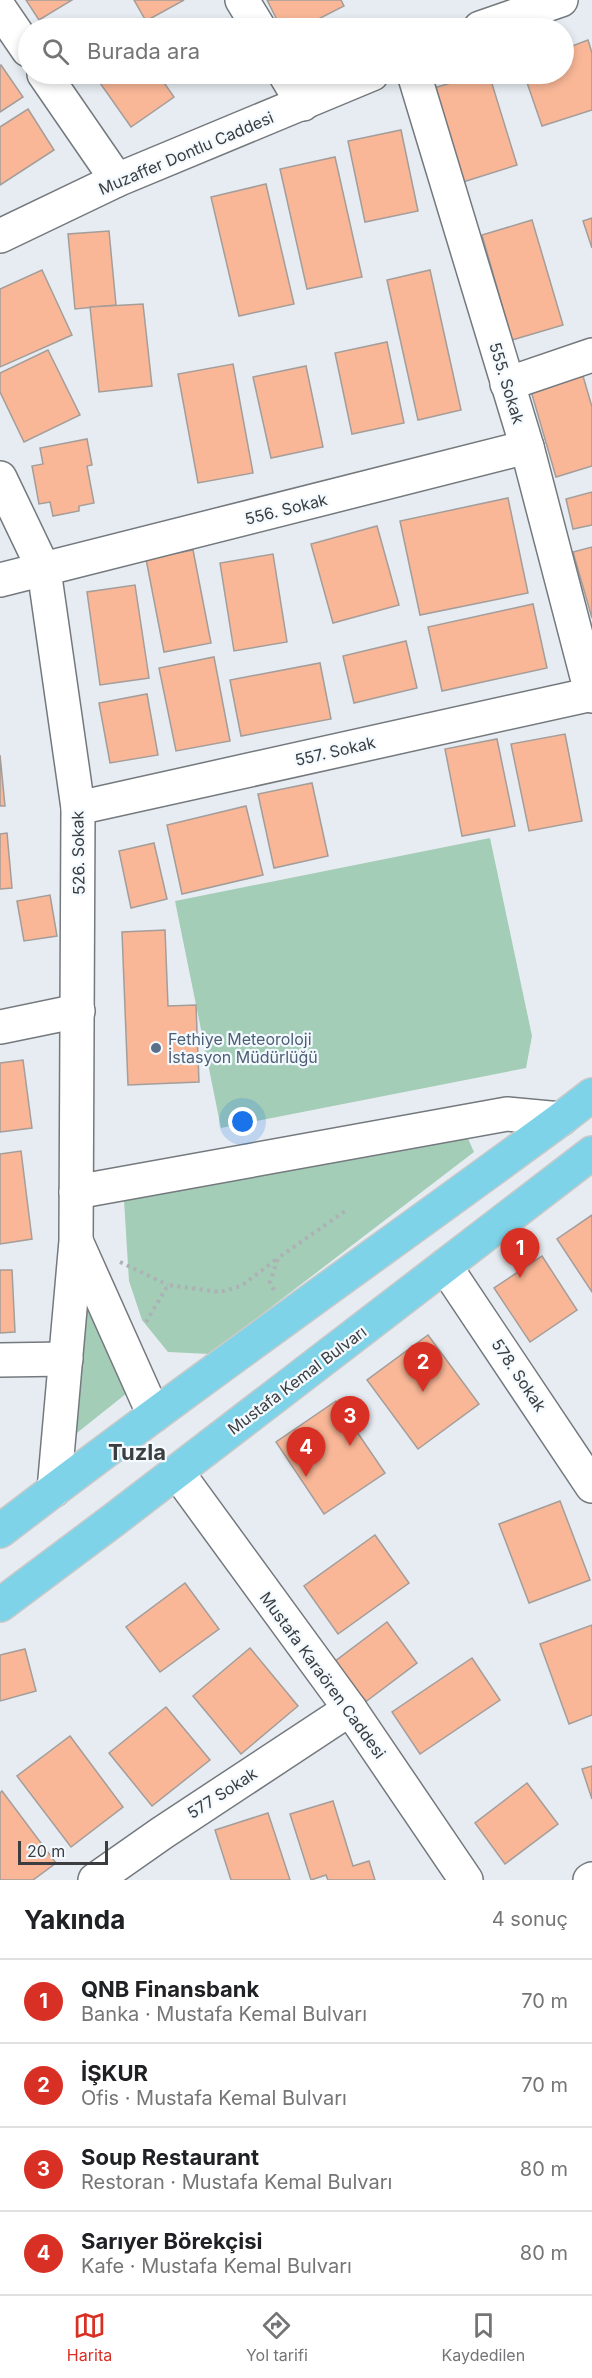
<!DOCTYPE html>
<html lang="tr">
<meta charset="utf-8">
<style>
body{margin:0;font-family:Inter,sans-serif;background:#f6f6f6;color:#202124}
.scale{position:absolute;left:18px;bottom:15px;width:90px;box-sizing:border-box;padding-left:6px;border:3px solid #3b3d3f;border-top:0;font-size:16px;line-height:21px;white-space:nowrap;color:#3b3d3f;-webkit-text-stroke:4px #f3faff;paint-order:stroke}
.you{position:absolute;left:243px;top:1122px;width:21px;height:21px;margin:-15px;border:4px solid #fff;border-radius:50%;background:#1a73e8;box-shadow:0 0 0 9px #1a73e833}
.badge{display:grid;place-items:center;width:39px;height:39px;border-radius:50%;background:#d93025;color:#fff;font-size:20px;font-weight:700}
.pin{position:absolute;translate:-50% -50px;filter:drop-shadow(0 2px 3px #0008)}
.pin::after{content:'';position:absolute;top:32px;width:21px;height:18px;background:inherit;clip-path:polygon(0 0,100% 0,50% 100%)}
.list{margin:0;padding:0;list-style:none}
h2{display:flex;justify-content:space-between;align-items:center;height:78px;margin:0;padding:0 24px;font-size:26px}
h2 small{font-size:20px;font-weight:400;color:#757577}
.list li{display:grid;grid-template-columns:39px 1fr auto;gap:18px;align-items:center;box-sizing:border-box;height:84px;padding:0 24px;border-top:2px solid #e0e0e0}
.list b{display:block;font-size:22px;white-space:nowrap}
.list p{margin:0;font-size:20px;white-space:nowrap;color:#757577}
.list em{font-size:20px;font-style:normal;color:#757577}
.icon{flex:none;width:33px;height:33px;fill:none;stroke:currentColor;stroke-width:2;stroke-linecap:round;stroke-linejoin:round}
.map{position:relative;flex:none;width:592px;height:1880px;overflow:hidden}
.search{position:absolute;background:#fff;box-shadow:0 3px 9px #0003;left:18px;right:18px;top:18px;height:66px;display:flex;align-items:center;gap:15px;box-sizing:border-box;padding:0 21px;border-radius:33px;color:#757577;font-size:22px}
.sheet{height:414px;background:#fff}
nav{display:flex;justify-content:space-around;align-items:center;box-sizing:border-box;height:84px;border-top:2px solid #e0e0e0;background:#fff;font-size:16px;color:#757577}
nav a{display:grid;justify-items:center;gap:3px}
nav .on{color:#d93025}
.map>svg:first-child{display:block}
.green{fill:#a3cdb6}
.building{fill:#f9b797;stroke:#a49d9a;stroke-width:1.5}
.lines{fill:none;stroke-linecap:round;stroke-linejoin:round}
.minor-casing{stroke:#74797e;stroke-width:36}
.major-casing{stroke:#c8c9c9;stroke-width:36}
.path{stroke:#adb1b5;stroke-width:4;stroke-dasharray:3 4.5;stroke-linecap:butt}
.minor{stroke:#fff;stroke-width:33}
.major{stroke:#7fd3e8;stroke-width:33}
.service-dot{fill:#5c6f8a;stroke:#f3faff;stroke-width:2}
.labels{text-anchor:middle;stroke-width:4.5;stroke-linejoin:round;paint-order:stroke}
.street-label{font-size:16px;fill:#3b3d3f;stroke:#f3faff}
.service-label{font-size:16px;fill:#4e5e75;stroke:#f3faff;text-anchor:start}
.district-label{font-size:22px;font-weight:bold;fill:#3b3d3f;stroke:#f3faff}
</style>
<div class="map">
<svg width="592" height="1880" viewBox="0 0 592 1880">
<rect width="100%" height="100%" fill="#e6ecf1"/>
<!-- green -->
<g class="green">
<polygon points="490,838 532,1036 526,1068 221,1128 175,901"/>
<polygon points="465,1132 474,1152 210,1354 168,1352 142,1320 129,1281 124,1200"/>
<polygon points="83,1292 127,1393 68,1440"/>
</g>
<!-- building -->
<g class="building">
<polygon points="26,0 72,0 39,20"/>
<polygon points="134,0 184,0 146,21"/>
<polygon points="267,0 341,0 344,6 301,28 281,28"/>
<polygon points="86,20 92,28 72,28"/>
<polygon points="588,40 592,53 592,110 542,126 524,74 564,74 564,49"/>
<polygon points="1,65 23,97 0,112 0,66"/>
<polygon points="115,74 158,74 174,97 131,127 100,83"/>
<polygon points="480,74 489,74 517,165 463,182 434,88"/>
<polygon points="28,109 54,150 0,185 0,127"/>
<polygon points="401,130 418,211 365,222 348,141"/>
<polygon points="335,157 362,277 307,289 280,169"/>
<polygon points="266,184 294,304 239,316 211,197"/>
<polygon points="592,218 592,248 583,221"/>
<polygon points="532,220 563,325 512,340 482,235"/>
<polygon points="109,231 116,305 75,309 68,234"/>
<polygon points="42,270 72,335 0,367 0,289"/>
<polygon points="430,270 461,410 418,420 387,280"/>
<polygon points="143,304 152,386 99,392 90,307"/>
<polygon points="387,342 404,423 352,434 335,353"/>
<polygon points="48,350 80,415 24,442 0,392 0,373"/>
<polygon points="233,364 253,473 198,483 178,374"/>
<polygon points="306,366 323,447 271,458 253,377"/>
<polygon points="583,376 592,407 592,466 556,477 531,391"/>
<polygon points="87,439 92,465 87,466 94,503 79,506 79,511 53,516 50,502 39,504 32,466 43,464 40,448"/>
<polygon points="592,492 592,525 573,529 566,499"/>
<polygon points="508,498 528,593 420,615 400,521"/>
<polygon points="377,526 399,605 333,623 311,544"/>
<polygon points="592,547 592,618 573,552"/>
<polygon points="193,550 211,643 164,652 146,559"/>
<polygon points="273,554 287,642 234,651 220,563"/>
<polygon points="135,585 149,678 100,685 87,592"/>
<polygon points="533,604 547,668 442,691 428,627"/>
<polygon points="406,641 417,688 354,703 343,656"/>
<polygon points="214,657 230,741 176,751 159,668"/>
<polygon points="320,663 331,719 241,736 230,680"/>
<polygon points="147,694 158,755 110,763 99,703"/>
<polygon points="565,734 582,821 529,831 511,744"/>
<polygon points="497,739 515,826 462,836 445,749"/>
<polygon points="0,755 5,806 0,806"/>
<polygon points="312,783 328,856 274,868 258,794"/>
<polygon points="246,806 263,875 182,894 167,825"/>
<polygon points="7,833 12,888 0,889 0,834"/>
<polygon points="154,843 167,899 131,908 119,851"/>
<polygon points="50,895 57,936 24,941 17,901"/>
<polygon points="165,930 168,1006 196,1005 199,1082 128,1085 122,932"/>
<polygon points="23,1060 32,1128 0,1132 0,1063"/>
<polygon points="21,1151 32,1239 0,1244 0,1154"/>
<polygon points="592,1215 592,1292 557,1239"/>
<polygon points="542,1256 577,1310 530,1342 494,1288"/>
<polygon points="0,1270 12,1270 15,1332 0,1333"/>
<polygon points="428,1335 479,1404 418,1449 367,1380"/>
<polygon points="336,1401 385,1473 324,1514 276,1442"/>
<polygon points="560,1501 590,1580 529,1603 499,1524"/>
<polygon points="375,1535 409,1583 338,1634 304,1586"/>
<polygon points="185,1583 219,1629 160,1672 126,1627"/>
<polygon points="387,1622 417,1663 364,1703 334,1662"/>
<polygon points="592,1625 592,1715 569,1724 540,1644"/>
<polygon points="250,1648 298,1706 241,1754 193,1696"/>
<polygon points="25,1649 36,1691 0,1701 0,1655"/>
<polygon points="472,1658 500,1700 420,1754 392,1712"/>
<polygon points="166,1707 210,1760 152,1806 109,1753"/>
<polygon points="70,1736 123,1807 71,1847 17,1776"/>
<polygon points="592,1766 592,1799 582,1769"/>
<polygon points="527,1783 558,1824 505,1864 475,1823"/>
<polygon points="2,1791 56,1863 33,1880 0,1880 0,1793"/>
<polygon points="333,1801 353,1866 369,1861 375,1880 328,1880 326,1875 311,1880 290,1814"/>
<polygon points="268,1813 290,1880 231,1880 215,1830"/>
</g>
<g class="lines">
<!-- minor casing -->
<g class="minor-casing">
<g id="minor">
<polyline points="242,0 259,28"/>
<polyline points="0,9 28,50"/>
<polyline points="480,28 561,0"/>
<polyline points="44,74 117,180"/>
<polyline points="285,74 303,104"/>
<polyline points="414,74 527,447 592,696"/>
<polyline points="0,236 117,180 372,74"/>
<polyline points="507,384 592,355"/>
<polyline points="0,478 44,570 78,808 76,1241 54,1490"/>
<polyline points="0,580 527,447"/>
<polyline points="78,808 592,694"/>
<polyline points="0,1027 78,1011"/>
<polyline points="76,1192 507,1114 561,1119"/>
<polyline points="77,1243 154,1415"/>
<polyline points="445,1266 592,1486"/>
<polyline points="0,1360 66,1359"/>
<polyline points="177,1472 350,1709 466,1880"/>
<polyline points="95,1880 162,1833 350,1709"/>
<polyline points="590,1880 592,1879"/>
</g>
</g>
<!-- major casing -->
<g class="major-casing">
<g id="major">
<path d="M0 1531C184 1390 374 1256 561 1119L592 1095"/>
<polyline points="0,1605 115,1519 592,1153"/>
</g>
</g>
<!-- path -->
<g class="path">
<polyline points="120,1262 168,1285"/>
<polyline points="274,1290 270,1282 278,1258 348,1209"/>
<polyline points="146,1322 168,1285 220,1292 241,1286 278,1258"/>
</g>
<!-- minor -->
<use href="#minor" class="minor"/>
<!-- major -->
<use href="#major" class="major"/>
</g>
<!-- markers -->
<circle class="service-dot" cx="156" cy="1048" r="6"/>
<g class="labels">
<!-- street labels -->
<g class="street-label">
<text transform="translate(186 153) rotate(-23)" y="6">Muzaffer Dontlu Caddesi</text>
<text transform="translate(507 383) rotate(73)" y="6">555. Sokak</text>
<text transform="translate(286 509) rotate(-14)" y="6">556. Sokak</text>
<text transform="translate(335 751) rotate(-13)" y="6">557. Sokak</text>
<text transform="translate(78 853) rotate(-91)" y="6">526. Sokak</text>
<text transform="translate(519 1375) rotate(56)" y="6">578. Sokak</text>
<text transform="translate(297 1380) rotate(-37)" y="6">Mustafa Kemal Bulvarı</text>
<text transform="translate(323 1675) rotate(54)" y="6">Mustafa Karaören Caddesi</text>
<text transform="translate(222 1793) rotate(-33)" y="6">577 Sokak</text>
</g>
<!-- service labels -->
<g class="service-label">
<text x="168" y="1045">Fethiye Meteoroloji<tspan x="168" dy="18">İstasyon Müdürlüğü</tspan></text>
</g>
<!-- district labels -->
<g class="district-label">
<text x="137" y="1460">Tuzla</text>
</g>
</g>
</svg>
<div class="scale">20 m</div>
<div class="you"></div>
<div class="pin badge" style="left:520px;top:1278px">1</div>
<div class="pin badge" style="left:423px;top:1392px">2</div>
<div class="pin badge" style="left:350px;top:1446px">3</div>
<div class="pin badge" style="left:306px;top:1477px">4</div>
<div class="search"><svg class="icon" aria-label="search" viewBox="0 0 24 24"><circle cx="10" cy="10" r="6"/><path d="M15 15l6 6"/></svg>Burada ara</div>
</div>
<section class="sheet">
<h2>Yakında<small>4 sonuç</small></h2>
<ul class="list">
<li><span class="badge">1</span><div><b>QNB Finansbank</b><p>Banka · Mustafa Kemal Bulvarı</p></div><em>70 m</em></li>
<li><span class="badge">2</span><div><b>İŞKUR</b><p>Ofis · Mustafa Kemal Bulvarı</p></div><em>70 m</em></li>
<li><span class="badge">3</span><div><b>Soup Restaurant</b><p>Restoran · Mustafa Kemal Bulvarı</p></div><em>80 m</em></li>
<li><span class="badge">4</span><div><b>Sarıyer Börekçisi</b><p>Kafe · Mustafa Kemal Bulvarı</p></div><em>80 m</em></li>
</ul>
</section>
<nav>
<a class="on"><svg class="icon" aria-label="map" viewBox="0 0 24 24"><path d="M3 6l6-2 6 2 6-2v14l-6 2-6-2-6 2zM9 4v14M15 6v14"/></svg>Harita</a>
<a><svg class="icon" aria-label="directions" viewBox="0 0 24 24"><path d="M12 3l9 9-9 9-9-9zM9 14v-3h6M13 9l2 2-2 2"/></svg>Yol tarifi</a>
<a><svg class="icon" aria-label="saved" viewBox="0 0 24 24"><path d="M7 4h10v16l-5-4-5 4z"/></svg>Kaydedilen</a>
</nav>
